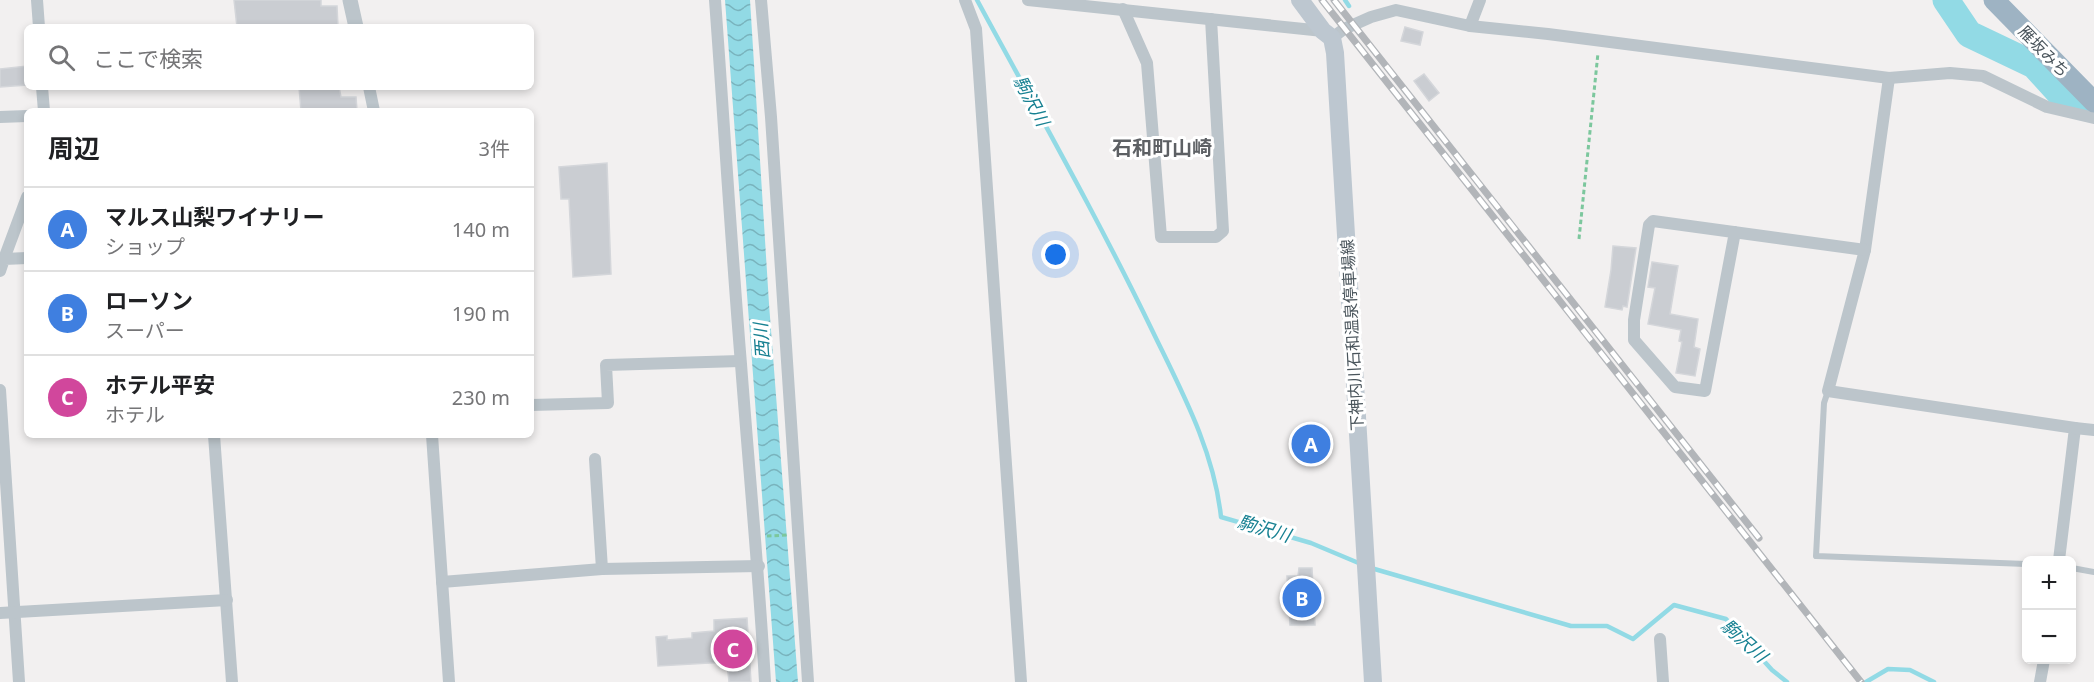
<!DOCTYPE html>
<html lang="ja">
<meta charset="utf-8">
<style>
body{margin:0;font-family:"Noto Sans","Noto Sans JP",sans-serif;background:#f2f2f2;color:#202124}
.controls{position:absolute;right:18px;bottom:18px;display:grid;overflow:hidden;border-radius:9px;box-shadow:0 3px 9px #0003}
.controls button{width:54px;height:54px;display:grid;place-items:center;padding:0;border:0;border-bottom:2px solid #e0e0e0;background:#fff;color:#202124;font:30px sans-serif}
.you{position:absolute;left:1056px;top:255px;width:21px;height:21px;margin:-15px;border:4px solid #fff;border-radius:50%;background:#1a73e8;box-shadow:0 0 0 9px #1a73e833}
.badge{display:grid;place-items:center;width:39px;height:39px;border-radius:50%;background:#d93025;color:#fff;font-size:20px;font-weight:700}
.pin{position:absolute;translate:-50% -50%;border:3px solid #fff;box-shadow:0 2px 6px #0006}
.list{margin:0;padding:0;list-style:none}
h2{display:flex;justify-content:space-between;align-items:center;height:78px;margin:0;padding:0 24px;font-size:26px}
h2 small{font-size:20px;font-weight:400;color:#757577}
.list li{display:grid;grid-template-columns:39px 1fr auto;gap:18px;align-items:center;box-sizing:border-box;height:84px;padding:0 24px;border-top:2px solid #e0e0e0}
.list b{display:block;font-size:22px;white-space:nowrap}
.list p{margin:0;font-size:20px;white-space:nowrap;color:#757577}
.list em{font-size:20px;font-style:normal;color:#757577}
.icon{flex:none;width:33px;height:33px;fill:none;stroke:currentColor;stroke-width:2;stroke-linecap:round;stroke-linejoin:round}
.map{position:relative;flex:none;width:2094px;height:682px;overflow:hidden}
.search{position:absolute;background:#fff;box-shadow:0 3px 9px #0003;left:24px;top:24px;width:510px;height:66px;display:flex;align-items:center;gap:15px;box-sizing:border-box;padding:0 21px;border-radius:9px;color:#757577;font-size:22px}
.panel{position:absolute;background:#fff;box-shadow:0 3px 9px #0003;left:24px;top:108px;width:510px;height:330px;border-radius:9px}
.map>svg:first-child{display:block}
.water{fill:url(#water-waves)}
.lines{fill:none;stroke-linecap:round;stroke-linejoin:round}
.stream{stroke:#92dae5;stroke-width:4.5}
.river{stroke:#92dae5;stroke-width:27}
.building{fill:#cacdd2;stroke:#d4d6da;stroke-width:1.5}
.path{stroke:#7cc79d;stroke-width:3;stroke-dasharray:4.5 3;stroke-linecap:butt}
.service{stroke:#bcc5cb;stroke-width:6}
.minor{stroke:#bcc5cb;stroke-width:12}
.tertiary{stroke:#bcc5cb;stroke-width:15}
.secondary{stroke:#bdc7d0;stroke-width:18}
.trunk{stroke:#9eb3c3;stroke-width:21}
.rail-casing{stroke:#b2b5b9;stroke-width:7}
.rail{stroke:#fff;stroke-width:4.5;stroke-dasharray:14;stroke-linecap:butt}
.labels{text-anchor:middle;stroke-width:6;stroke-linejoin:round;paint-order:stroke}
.street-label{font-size:16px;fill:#49545b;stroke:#fff}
.water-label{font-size:18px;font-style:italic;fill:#178192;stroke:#fff}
.quarter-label{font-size:20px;font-weight:bold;fill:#5d6064;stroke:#fff}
</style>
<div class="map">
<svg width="2094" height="682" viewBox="0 0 2094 682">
<defs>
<pattern id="water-waves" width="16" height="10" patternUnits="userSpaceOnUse" patternTransform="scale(1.5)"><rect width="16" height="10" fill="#92dae5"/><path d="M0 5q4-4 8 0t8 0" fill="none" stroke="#79b3bd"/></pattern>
</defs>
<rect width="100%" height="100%" fill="#f2f0f0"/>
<!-- water -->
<polygon class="water" points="725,0 750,0 769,304 798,682 776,682"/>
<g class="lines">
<!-- stream -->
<g class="stream">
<path d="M977 0C1036 109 1098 218 1152 330 1181 390 1214 450 1221 517L1311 543 1361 564"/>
<polyline points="1345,0 1349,6"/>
<polyline points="1371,568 1571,626 1607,626 1633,639 1674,605 1726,619 1772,670 1787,682"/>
<polyline points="1866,682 1888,669 1910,670 1934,682"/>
</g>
<!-- river -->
<polyline class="river" points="1946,0 1969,34 2034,65 2064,98 2094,103"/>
</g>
<!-- building -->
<g class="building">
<polygon points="234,0 321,0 321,6 337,6 338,27 237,27"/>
<polygon points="1405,27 1423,32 1420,45 1401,41"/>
<polygon points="27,66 27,85 0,87 0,69"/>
<polygon points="1424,74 1439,93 1429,101 1414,81"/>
<polygon points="299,87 339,87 341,97 356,97 357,111 301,111"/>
<polygon points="607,163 611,274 573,277 569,199 561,199 559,167"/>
<polygon points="1613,246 1636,248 1627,307 1623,306 1622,310 1605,307 1611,270"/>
<polygon points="1652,262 1678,266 1670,314 1698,319 1694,347 1700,349 1695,376 1676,373 1682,342 1679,341 1681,330 1648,324 1655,288 1648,287"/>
<polygon points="1299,568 1312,568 1315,625 1290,625 1287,576 1298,576"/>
<polygon points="747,618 751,682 729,682 727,662 658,666 656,637 667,636 667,640 692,638 692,633 714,631 714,620"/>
</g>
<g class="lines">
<!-- path -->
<g class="path">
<polyline points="1579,239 1598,53"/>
<polyline points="767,536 788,535"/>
</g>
<!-- service -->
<g class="service">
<polyline points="1828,391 1824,403 1816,556 2026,564"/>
<polyline points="2072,568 2094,572"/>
</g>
<!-- minor -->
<g class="minor">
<polyline points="37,0 39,27"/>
<path d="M715 0C724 121 731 243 741 364 749 470 759 576 765 682"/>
<polyline points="761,0 771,117 808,682"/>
<polyline points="965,0 976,29 1021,682"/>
<polyline points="1028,0 1323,31"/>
<polyline points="1123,9 1147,63 1161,237 1216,237 1223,231 1211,19"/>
<polyline points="1470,26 1480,0"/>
<polyline points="1332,38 1344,29 1371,17 1396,10 1470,26 1548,34 1889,78 1950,73 1983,76 2047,107 2094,118"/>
<polyline points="1889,78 1865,250 1828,391 2075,428 2059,560"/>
<polyline points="42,87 44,111"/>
<polyline points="369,87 374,111"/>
<polyline points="0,117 27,116"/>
<polyline points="1735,232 1705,391 1675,387 1634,340 1634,320 1649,225 1653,221 1865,250"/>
<polyline points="4,259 27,197"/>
<polyline points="0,271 4,259 27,258"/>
<polyline points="0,390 19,682"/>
<polyline points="531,405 608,403 606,365 740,361"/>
<polyline points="2075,428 2094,430"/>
<polyline points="214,435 232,682"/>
<polyline points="432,435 449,682"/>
<polyline points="595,459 602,569"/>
<polyline points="442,582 602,569 759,566"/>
<polyline points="0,613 227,600"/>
<polyline points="1660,639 1663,682"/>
<polyline points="2040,682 2044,660"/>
</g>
<!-- tertiary -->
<polyline class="tertiary" points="350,0 356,27"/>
<!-- secondary -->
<polyline class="secondary" points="1300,0 1323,31 1332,38 1335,53 1373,682"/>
<!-- trunk -->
<polyline class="trunk" points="1994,0 2094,102"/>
<!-- rail casing -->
<g class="rail-casing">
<g id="rail">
<polyline points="1322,0 1861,682"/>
<polyline points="1334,0 1759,538"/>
</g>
</g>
<!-- rail -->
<use href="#rail" class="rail"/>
</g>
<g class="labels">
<!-- street labels -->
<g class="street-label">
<text transform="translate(2044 51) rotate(46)" y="6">雁坂みち</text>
<text transform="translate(1352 335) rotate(-93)" y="6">下神内川石和温泉停車場線</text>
</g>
<!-- water labels -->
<g class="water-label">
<text transform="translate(1031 101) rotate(62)" y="6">駒沢川</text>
<text transform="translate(762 341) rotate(-94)" y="6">西川</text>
<text transform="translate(1264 529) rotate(16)" y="6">駒沢川</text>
<text transform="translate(1744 641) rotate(42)" y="6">駒沢川</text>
</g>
<!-- quarter labels -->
<g class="quarter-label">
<text x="1162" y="155">石和町山崎</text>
</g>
</g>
</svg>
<div class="controls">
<button>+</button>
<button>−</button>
</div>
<div class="you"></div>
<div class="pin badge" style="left:1311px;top:444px;background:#3f7fe0">A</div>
<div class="pin badge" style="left:1302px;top:598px;background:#3f7fe0">B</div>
<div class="pin badge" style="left:733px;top:649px;background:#d1479c">C</div>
<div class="search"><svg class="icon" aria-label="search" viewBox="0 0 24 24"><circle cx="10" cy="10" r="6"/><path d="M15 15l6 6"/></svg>ここで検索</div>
<section class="panel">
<h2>周辺<small>3件</small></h2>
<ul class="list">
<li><span class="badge" style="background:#3f7fe0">A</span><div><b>マルス山梨ワイナリー</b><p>ショップ</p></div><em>140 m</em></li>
<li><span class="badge" style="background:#3f7fe0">B</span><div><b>ローソン</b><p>スーパー</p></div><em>190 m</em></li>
<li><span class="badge" style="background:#d1479c">C</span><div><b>ホテル平安</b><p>ホテル</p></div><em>230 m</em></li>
</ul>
</section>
</div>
